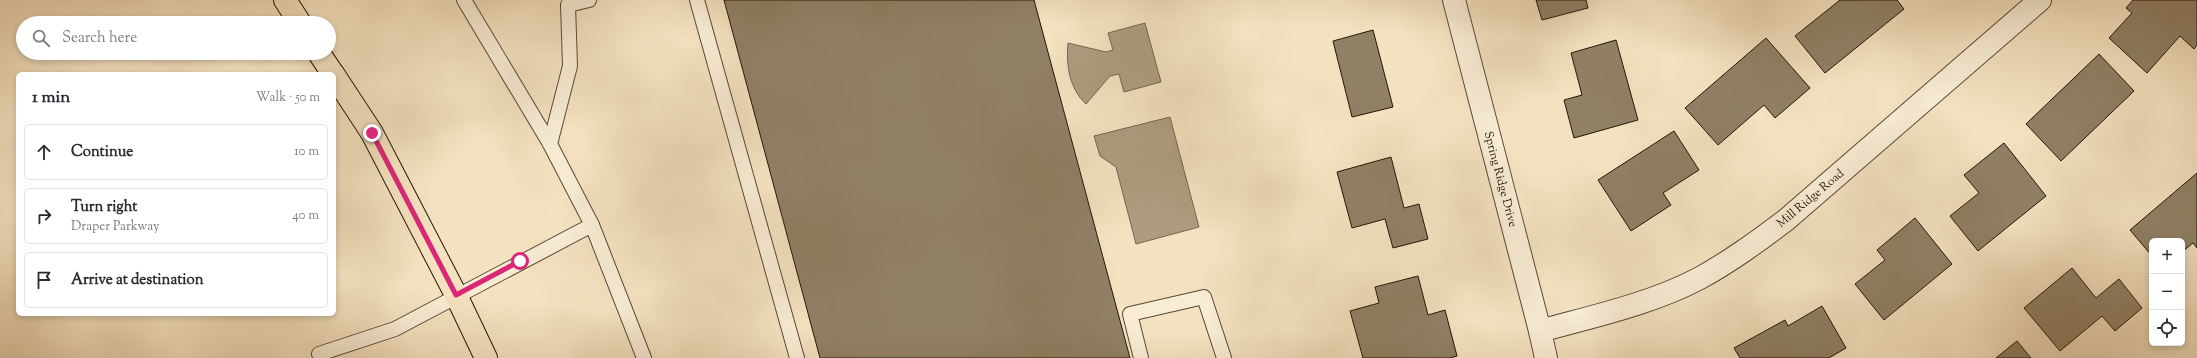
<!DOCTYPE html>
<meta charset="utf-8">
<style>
body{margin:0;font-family:"Sorts Mill Goudy",serif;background:#f2f2f3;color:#2b2b33}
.controls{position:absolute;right:12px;bottom:12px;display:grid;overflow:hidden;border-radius:6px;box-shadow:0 2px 6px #0003}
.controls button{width:36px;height:36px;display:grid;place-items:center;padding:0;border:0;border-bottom:1px solid #e1e1e2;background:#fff;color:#2b2b33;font:20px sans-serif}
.stop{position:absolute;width:12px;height:12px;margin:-9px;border:3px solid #db2777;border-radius:50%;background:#fff}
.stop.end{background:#db2777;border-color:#fff;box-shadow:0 1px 4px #0008}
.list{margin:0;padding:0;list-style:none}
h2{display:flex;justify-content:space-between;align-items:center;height:52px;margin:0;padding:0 16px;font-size:17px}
h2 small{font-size:13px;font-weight:400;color:#7c7c81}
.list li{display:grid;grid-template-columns:26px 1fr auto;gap:12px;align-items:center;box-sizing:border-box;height:56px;margin:0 8px 8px;padding:0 8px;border:1px solid #e1e1e2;border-radius:6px}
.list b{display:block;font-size:15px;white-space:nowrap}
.list p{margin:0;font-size:13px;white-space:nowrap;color:#7c7c81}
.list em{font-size:13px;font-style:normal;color:#7c7c81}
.icon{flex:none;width:22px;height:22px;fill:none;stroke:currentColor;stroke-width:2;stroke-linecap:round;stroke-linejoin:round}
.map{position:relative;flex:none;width:2197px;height:358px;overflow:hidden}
.search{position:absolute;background:#fff;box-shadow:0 2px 6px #0003;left:16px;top:16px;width:320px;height:44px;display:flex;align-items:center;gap:10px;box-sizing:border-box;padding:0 14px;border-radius:22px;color:#7c7c81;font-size:15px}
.panel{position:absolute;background:#fff;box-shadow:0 2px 6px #0003;left:16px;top:72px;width:320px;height:244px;border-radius:6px}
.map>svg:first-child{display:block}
.water{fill:#ad9c80;stroke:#76664f}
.building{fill:#908066;stroke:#231605}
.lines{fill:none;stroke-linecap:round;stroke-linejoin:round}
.service-casing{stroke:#574934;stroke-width:16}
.minor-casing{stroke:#574934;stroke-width:24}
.primary-casing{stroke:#231605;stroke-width:24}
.service{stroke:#f8ecd5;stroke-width:14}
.minor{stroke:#f8ecd5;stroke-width:22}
.primary{stroke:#f4e1bf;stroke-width:22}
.route{stroke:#db2777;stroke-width:5}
.labels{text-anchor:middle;stroke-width:3;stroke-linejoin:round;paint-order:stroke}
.street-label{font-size:12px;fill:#231605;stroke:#f8ecd5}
</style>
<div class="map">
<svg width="2197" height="358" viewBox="0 0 2197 358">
<rect width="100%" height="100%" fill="#f4e1bf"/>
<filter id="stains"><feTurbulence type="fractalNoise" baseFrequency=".005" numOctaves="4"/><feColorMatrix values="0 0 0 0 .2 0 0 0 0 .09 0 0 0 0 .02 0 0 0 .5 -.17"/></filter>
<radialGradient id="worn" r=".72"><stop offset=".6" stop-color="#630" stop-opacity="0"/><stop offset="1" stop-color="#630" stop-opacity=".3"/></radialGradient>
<!-- water -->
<g class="water">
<path d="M1145 23 1161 82 1124 92 1119 74 1110 76 1086 104C1069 88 1066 65 1068 43L1106 52 1113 50 1108 33Z"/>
<polygon points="1170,117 1199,227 1136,244 1116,167 1100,156 1094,136"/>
</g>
<!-- building -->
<g class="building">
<polygon points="724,0 1034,0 1130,358 820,358"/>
<polygon points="1536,0 1586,0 1588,8 1542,20"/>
<polygon points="1840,0 1897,0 1904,9 1825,73 1795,36"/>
<polygon points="2133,0 2197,0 2197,45 2194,49 2180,36 2147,73 2109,38 2132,13 2126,8"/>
<polygon points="1373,30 1393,107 1352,117 1333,41"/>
<polygon points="1766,38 1810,88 1775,118 1764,105 1718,145 1685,108"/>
<polygon points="1616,40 1638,120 1574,138 1564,100 1582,95 1571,53"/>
<polygon points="2099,54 2134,91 2061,161 2026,124"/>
<polygon points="1674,131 1699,170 1663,193 1671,205 1631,231 1598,180"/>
<polygon points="2004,143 2046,196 1978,251 1950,216 1979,193 1964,175"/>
<polygon points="1391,157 1404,208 1419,204 1428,239 1393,248 1385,219 1352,228 1337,172"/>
<polygon points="2197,173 2197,248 2193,243 2182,252 2182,241 2152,241 2152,256 2130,230"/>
<polygon points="1915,218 1952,264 1884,320 1855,284 1885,260 1877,250"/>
<polygon points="2072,268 2096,298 2119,279 2142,308 2115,331 2102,316 2060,351 2024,308"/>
<polygon points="1418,276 1428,315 1445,310 1457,356 1450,358 1363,358 1350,311 1379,303 1375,287"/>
<polygon points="1822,306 1846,348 1829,358 1740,358 1734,348 1785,320 1788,326"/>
<polygon points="2017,341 2031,358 1996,358"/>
</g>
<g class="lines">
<!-- service casing -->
<g class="service-casing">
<g id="service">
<polyline points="697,0 797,358"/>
<polyline points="550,144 570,66 568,5 589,0"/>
<polyline points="592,225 644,358"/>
<polyline points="319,354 395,329 592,225 550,144 464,0"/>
<polyline points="1141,358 1130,314 1204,297 1224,358"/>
</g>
</g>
<!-- minor casing -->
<g class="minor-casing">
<g id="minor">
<polyline points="1454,0 1540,331 1546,358"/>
<path d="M1540 331C1594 316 1651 304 1700 278 1731 261 1758 241 1786 220L2040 0"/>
</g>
</g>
<!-- primary casing -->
<g class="primary-casing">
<g id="primary">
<polyline points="285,0 300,23"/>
<polyline points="319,53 333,74"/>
<polyline points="334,75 372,133 456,295 486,358"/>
</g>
</g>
<!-- service -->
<use href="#service" class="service"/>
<!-- minor -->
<use href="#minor" class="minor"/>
<!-- primary -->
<use href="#primary" class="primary"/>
</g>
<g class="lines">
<!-- route -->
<polyline class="route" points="372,133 456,295 520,261"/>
</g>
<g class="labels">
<!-- street labels -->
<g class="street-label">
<text transform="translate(1501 179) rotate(75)" y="4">Spring Ridge Drive</text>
<text transform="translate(1810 198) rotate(-40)" y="4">Mill Ridge Road</text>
</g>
</g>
<rect width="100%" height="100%" filter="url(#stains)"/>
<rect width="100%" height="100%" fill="url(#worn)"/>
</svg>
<div class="controls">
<button>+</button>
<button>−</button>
<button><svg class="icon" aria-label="locate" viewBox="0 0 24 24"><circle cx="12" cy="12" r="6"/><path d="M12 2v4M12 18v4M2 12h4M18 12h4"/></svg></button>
</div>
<div class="stop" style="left:520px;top:261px"></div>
<div class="stop end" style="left:372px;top:133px"></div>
<div class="search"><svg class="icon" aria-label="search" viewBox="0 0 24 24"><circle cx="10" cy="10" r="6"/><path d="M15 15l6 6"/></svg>Search here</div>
<section class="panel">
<h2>1 min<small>Walk · 50 m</small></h2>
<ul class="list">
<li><svg class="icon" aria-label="ahead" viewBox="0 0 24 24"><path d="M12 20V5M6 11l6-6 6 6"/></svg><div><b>Continue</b></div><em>10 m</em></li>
<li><svg class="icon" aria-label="right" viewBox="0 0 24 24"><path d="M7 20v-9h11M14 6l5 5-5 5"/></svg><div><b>Turn right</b><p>Draper Parkway</p></div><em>40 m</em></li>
<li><svg class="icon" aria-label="arrive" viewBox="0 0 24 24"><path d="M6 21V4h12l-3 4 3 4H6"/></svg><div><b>Arrive at destination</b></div></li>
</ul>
</section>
</div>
